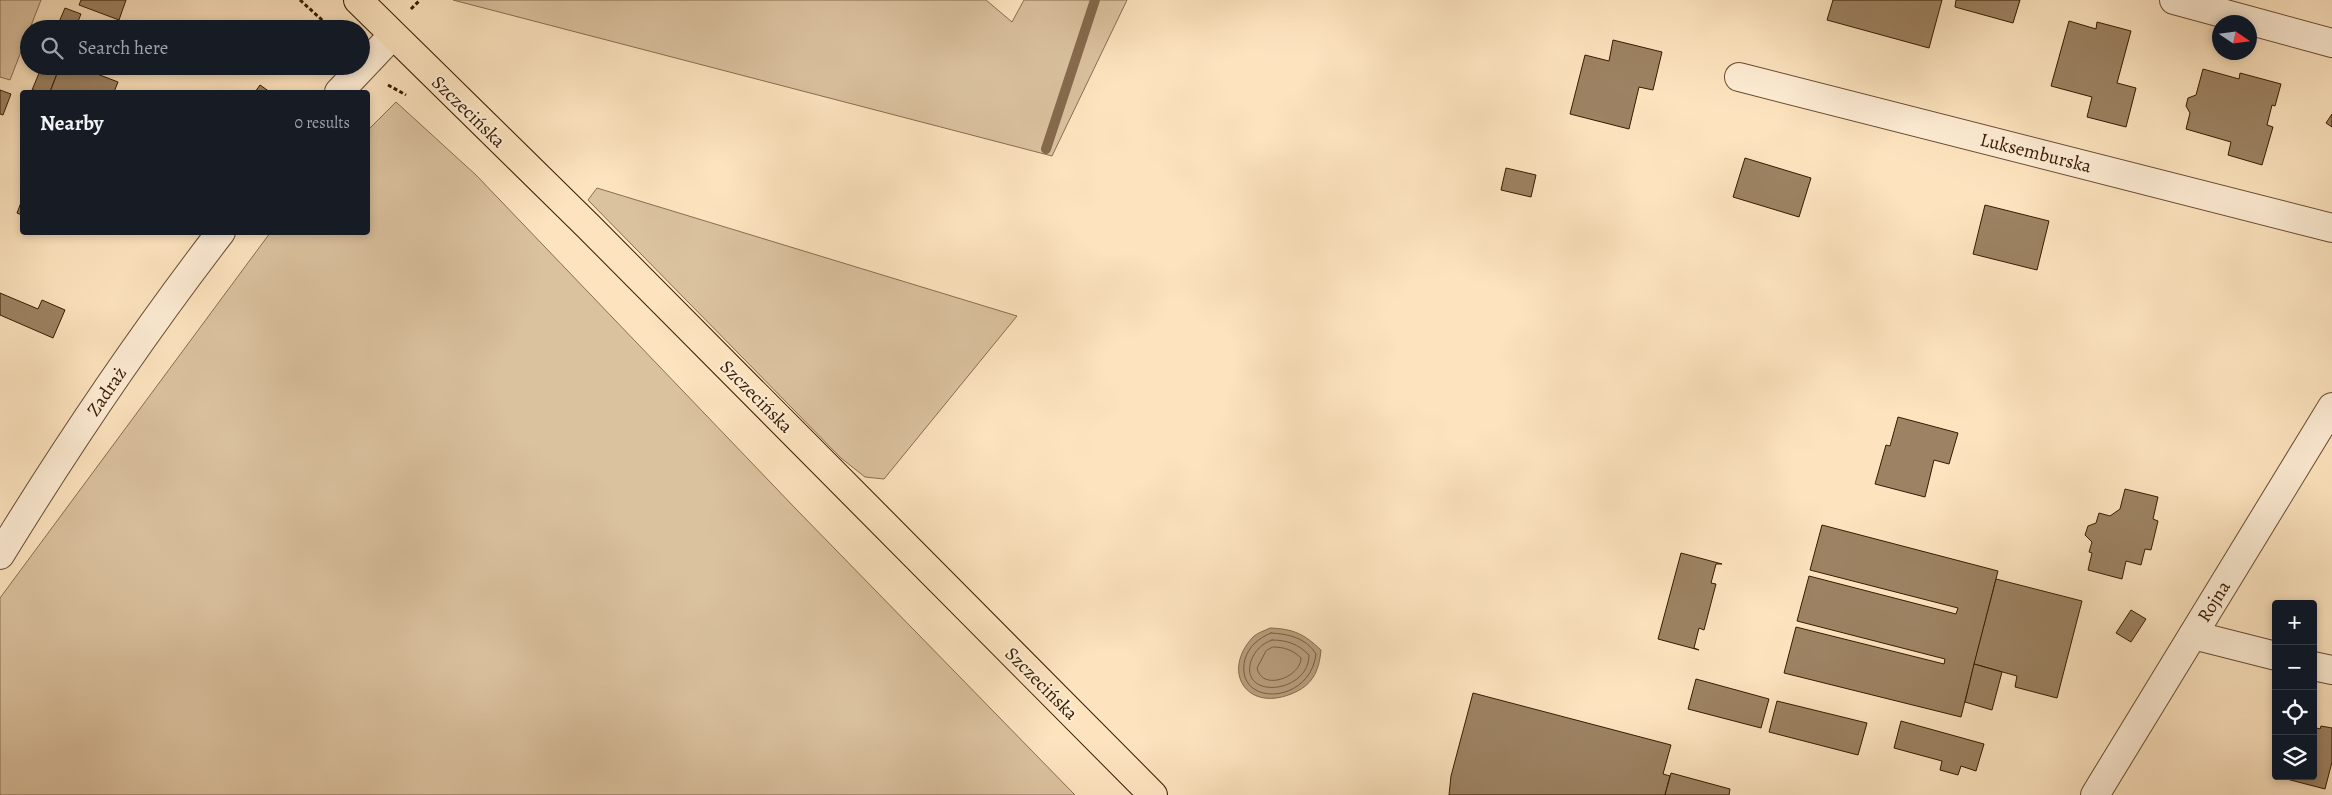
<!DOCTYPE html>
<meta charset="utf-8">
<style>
body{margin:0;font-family:Alegreya,serif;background:#20242c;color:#f1f3f6}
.controls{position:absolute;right:15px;bottom:15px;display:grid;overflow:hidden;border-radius:5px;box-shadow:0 2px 8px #0003}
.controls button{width:45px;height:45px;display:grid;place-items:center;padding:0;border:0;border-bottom:1px solid #363941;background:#171b24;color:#f1f3f6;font:25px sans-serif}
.compass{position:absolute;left:2212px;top:15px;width:45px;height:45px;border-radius:50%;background:#171b24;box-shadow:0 2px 8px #0003;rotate:103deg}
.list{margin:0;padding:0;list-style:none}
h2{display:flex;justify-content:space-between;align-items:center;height:65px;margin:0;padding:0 20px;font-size:21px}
h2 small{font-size:16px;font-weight:400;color:#9ea1a6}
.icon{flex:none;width:28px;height:28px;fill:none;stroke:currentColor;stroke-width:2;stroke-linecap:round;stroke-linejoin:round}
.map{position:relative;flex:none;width:2332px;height:795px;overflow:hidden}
.search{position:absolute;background:#171b24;box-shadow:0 2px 8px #0003;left:20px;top:20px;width:350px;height:55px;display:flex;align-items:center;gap:12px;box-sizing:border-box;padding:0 18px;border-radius:28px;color:#9ea1a6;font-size:19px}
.panel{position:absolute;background:#171b24;box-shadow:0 2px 8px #0003;left:20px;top:90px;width:350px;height:145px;border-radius:5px}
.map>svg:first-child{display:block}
.green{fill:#dbc29f;stroke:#886e50}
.water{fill:#b99f7e;stroke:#856a4c}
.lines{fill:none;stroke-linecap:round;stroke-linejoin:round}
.shore{stroke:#785c3f;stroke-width:1}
.stream{stroke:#856a4c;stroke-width:10}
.building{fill:#9d8363;stroke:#361a00}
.minor-casing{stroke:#684c30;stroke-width:30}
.major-casing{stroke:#361a00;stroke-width:30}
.path{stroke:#361a00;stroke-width:3;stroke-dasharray:4 2.5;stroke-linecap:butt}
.minor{stroke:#feedd5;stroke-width:28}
.major{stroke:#fde4bf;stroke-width:28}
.labels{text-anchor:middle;stroke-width:4;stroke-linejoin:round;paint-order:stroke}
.street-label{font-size:19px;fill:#361a00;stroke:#feedd5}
</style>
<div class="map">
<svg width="2332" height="795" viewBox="0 0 2332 795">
<rect width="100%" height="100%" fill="#fde4bf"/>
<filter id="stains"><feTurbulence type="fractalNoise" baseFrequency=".004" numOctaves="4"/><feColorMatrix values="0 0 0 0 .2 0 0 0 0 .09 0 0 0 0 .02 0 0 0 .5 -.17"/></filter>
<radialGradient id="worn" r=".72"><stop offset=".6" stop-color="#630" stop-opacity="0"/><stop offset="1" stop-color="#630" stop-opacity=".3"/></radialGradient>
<!-- green -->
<g class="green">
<polygon points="0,0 41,0 10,80 0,77"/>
<polygon points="453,0 986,0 1012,22 1024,0 1127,0 1052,156"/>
<polygon points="396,102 476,175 795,508 1075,795 0,795 0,598 270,233 368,232 368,130"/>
<polygon points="597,188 1017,316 884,479 865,477 841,458 588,200"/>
</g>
<!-- water -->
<path class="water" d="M1270 628C1294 629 1304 634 1321 650 1319 672 1312 686 1291 694 1246 712 1221 671 1253 637 1257 633 1264 631 1270 628Z"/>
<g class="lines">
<!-- shore -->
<g class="shore">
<path d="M1271 633C1289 634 1306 638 1316 654 1310 706 1233 707 1245 659 1249 646 1259 638 1271 633Z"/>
<path d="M1272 640C1287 640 1298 644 1309 655 1309 694 1239 700 1251 661 1255 650 1262 644 1272 640Z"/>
<path d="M1273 647C1284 647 1293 650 1301 658 1301 677 1262 692 1257 668L1266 651Z"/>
</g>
<!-- stream -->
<polyline class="stream" points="1046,149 1095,0"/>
</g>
<!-- building -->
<g class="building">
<polygon points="81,0 126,0 119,20 79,5"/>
<polygon points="1833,0 1942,0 1929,48 1827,20"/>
<polygon points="1956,0 2020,0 2013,23 1955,7"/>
<polygon points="65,8 81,14 75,29 56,29"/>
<polygon points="2069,21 2096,29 2097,22 2131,31 2117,83 2136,88 2126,127 2087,117 2092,97 2051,86"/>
<polygon points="1613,40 1662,52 1653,90 1639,87 1629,129 1570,114 1585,55 1609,61"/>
<polygon points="42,66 60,66 50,92 32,90"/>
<polygon points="60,66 66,66 86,74 87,70 118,82 114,92 50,92"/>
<polygon points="2203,69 2239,79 2240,73 2281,84 2275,106 2272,105 2267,125 2273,127 2262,165 2228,155 2231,142 2186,129 2190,113 2186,106 2188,98 2196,95"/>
<polygon points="260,85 270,92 255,92"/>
<polygon points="0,90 11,94 3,115 0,114"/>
<polygon points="2332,114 2332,127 2326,123"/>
<polygon points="1745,158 1811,178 1799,217 1733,197"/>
<polygon points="1506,168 1536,175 1531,197 1501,190"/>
<polygon points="22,200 22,215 17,213"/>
<polygon points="1985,205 2049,221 2037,270 1973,254"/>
<polygon points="0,293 38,309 42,300 65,310 53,338 0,315"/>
<polygon points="1898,417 1958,433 1949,464 1934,460 1925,497 1875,484 1886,445 1890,446"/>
<polygon points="2125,489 2158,497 2153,519 2158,521 2151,550 2145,549 2141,565 2126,561 2122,579 2088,570 2092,553 2089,552 2092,542 2085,535 2088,526 2096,523 2099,513 2110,516 2120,509"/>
<polygon points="1822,525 1998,571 1961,717 1784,673 1796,627 1944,664 1945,659 1797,621 1809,576 1956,614 1958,608 1810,570"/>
<polygon points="1681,553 1722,564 1716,564 1711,583 1716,584 1704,630 1699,628 1694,648 1699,650 1658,639"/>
<polygon points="1996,579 2082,601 2057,698 2015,687 2017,676 1974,664"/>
<polygon points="2131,610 2146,619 2131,642 2116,633"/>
<polygon points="1974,664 2002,672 1992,710 1965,702"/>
<polygon points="1696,679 1769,699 1761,728 1688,709"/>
<polygon points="1473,693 1671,745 1663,774 1670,776 1665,795 1449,795 1451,776"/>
<polygon points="1777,701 1867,723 1858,755 1769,732"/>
<polygon points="1901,721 1984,744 1976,771 1961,766 1958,775 1940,770 1942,761 1894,748"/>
<polygon points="2321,726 2332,728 2332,762 2325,789 2275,776 2276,773 2276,776 2313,776 2313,727 2320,729"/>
<polygon points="1671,773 1730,789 1729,795 1665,795"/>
</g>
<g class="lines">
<!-- minor casing -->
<g class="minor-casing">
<g id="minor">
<polyline points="2174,0 2332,43"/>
<polyline points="1739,77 2332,228"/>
<polyline points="339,92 392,36"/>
<path d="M0 555C68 444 141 336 221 232"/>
<polyline points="2193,635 2276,656"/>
<polyline points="2313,666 2332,670"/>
<polyline points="2095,795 2332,407"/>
</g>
</g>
<!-- major casing -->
<g class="major-casing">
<polyline id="major" points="358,0 588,226 1153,795"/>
</g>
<!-- path -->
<g class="path">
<polyline points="300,0 332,29"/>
<polyline points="411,9 420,0"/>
<polyline points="388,85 406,95"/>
</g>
<!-- minor -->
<use href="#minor" class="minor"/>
<!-- major -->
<use href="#major" class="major"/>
</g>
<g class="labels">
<!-- street labels -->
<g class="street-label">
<text transform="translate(469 111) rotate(44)" y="7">Szczecińska</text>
<text transform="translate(2036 152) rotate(14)" y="7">Luksemburska</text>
<text transform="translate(106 391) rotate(-56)" y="7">Zadraż</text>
<text transform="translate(757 396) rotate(45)" y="7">Szczecińska</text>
<text transform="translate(2213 601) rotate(-58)" y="7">Rojna</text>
<text transform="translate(1042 683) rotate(45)" y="7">Szczecińska</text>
</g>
</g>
<rect width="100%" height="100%" filter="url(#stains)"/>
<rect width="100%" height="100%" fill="url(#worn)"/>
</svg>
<div class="controls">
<button>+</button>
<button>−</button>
<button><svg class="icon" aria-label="locate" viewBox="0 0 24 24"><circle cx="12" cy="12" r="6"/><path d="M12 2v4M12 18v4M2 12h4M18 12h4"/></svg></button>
<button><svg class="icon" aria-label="layers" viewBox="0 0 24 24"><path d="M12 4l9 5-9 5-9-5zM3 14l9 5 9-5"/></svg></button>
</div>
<svg class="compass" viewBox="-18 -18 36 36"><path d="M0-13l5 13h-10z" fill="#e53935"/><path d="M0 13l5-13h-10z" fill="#9ea1a6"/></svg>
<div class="search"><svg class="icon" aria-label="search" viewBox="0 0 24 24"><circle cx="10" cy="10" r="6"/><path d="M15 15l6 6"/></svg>Search here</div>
<section class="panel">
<h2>Nearby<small>0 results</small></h2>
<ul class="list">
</ul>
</section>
</div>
